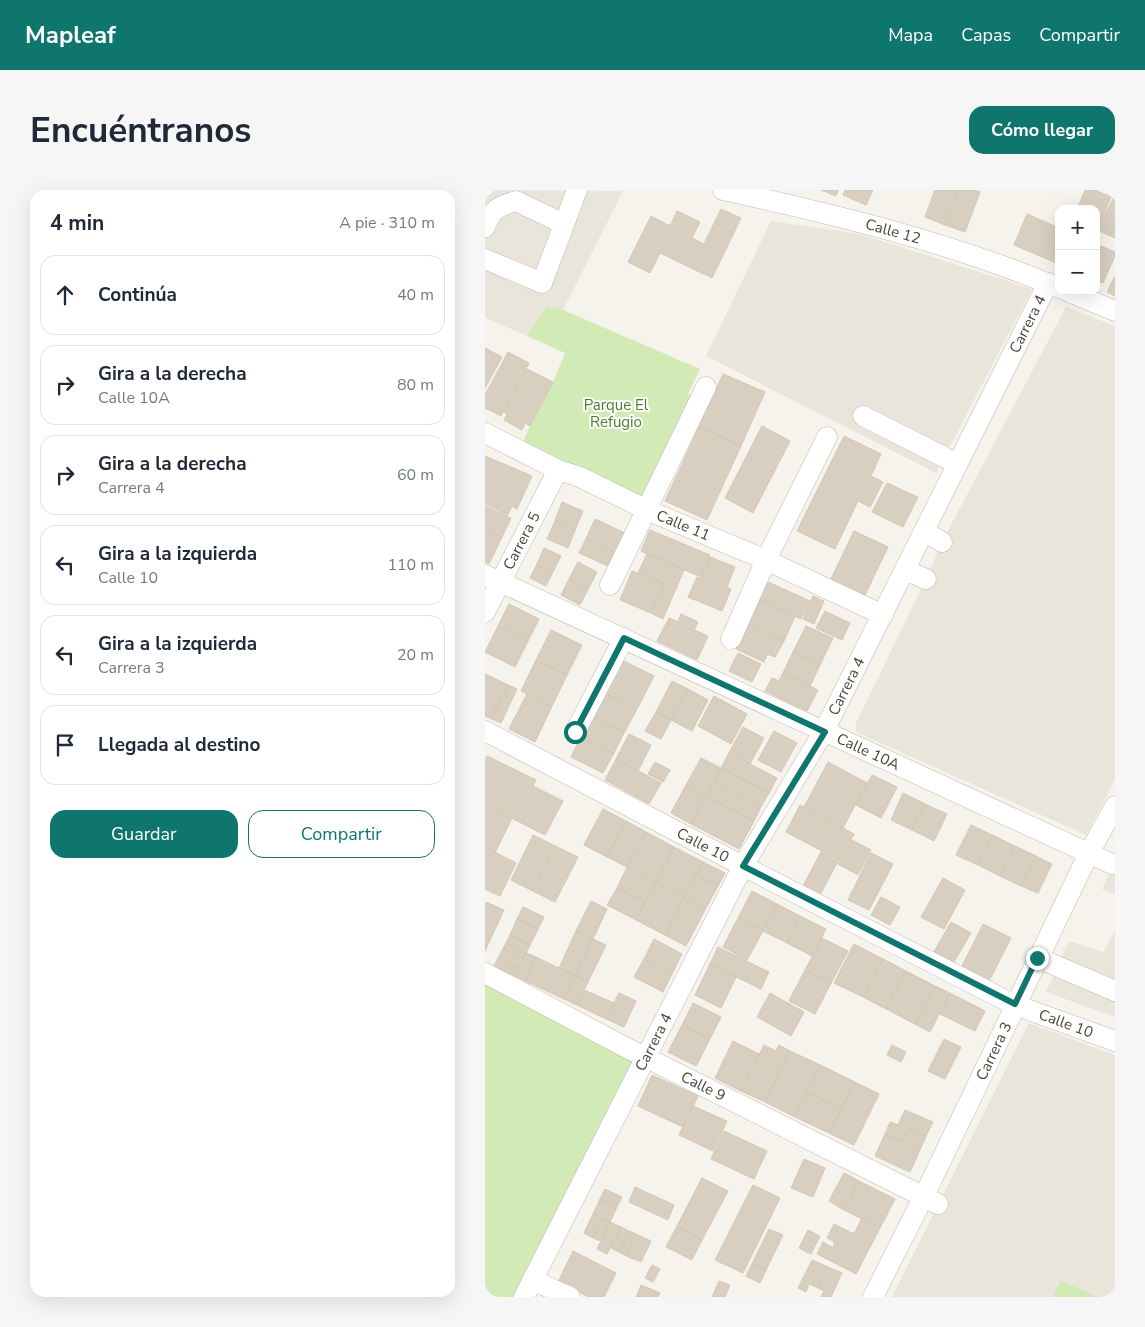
<!DOCTYPE html>
<html lang="es">
<meta charset="utf-8">
<style>
body{margin:0;font-family:"Nunito Sans",sans-serif;background:#f6f6f7;color:#1f2937}
.controls{position:absolute;right:15px;top:15px;display:grid;overflow:hidden;border-radius:10px;box-shadow:0 5px 20px #0002}
.controls button{width:45px;height:45px;display:grid;place-items:center;padding:0;border:0;border-bottom:1px solid #e0e1e3;background:#fff;color:#1f2937;font:25px sans-serif}
.stop{position:absolute;width:15px;height:15px;margin:-11px;border:4px solid #0f766e;border-radius:50%;background:#fff}
.stop.end{background:#0f766e;border-color:#fff;box-shadow:0 1px 5px #0008}
.list{margin:0;padding:0;list-style:none}
h2{display:flex;justify-content:space-between;align-items:center;height:65px;margin:0;padding:0 20px;font-size:21px}
h2 small{font-size:16px;font-weight:400;color:#747a83}
.list li{display:grid;grid-template-columns:32px 1fr auto;gap:15px;align-items:center;box-sizing:border-box;height:80px;margin:0 10px 10px;padding:0 10px;border:1px solid #e0e1e3;border-radius:15px}
.list b{display:block;font-size:19px;white-space:nowrap}
.list p{margin:0;font-size:16px;white-space:nowrap;color:#747a83}
.list em{font-size:16px;font-style:normal;color:#747a83}
.actions{display:flex;gap:10px;padding:15px 20px}
.actions a{flex:1;padding:11px 0;border:1px solid #0f766e;border-radius:15px;text-align:center;font-size:18px;color:#0f766e}
.actions .main{background:#0f766e;color:#fff}
.icon{flex:none;width:28px;height:28px;fill:none;stroke:currentColor;stroke-width:2;stroke-linecap:round;stroke-linejoin:round}
.map{position:relative;flex:none;width:630px;height:1107px;overflow:hidden;border-radius:15px}
header{display:flex;align-items:center;gap:30px;box-sizing:border-box;height:70px;padding:0 25px;background:#0f766e;color:#fff}
header strong{font-size:24px}
nav{display:flex;gap:28px;margin-inline-start:auto;font-size:18px}
.intro{display:flex;align-items:center;justify-content:space-between;box-sizing:border-box;height:120px;padding:0 30px}
h1{margin:0;font-size:35px}
.button{padding:12px 22px;border-radius:15px;background:#0f766e;color:#fff;font-size:18px;font-weight:700}
main{display:flex;gap:30px;padding:0 30px}
aside{flex:1;background:#fff;border-radius:15px;box-shadow:0 5px 20px #0002}
.map>svg:first-child{display:block}
.residential{fill:#eae5da}
.green{fill:#d2eab5}
.building{fill:#d8cfc1;stroke:#d3c7b4}
.lines{fill:none;stroke-linecap:round;stroke-linejoin:round}
.minor-casing{stroke:#c2bbae;stroke-width:21}
.minor{stroke:#fff;stroke-width:20}
.route{stroke:#0f766e;stroke-width:6}
.labels{text-anchor:middle;stroke-width:4;stroke-linejoin:round;paint-order:stroke}
.street-label{font-size:15px;fill:#4b4439;stroke:#fff}
.park-label{font-size:15px;fill:#4a7f2a;stroke:#fff}
</style>
<header>
<strong>Mapleaf</strong>
<nav><a>Mapa</a><a>Capas</a><a>Compartir</a></nav>
</header>
<div class="intro"><h1>Encuéntranos</h1><a class="button">Cómo llegar</a></div>
<main>
<aside>
<h2>4 min<small>A pie · 310 m</small></h2>
<ul class="list">
<li><svg class="icon" aria-label="ahead" viewBox="0 0 24 24"><path d="M12 20V5M6 11l6-6 6 6"/></svg><div><b>Continúa</b></div><em>40 m</em></li>
<li><svg class="icon" aria-label="right" viewBox="0 0 24 24"><path d="M7 20v-9h11M14 6l5 5-5 5"/></svg><div><b>Gira a la derecha</b><p>Calle 10A</p></div><em>80 m</em></li>
<li><svg class="icon" aria-label="right" viewBox="0 0 24 24"><path d="M7 20v-9h11M14 6l5 5-5 5"/></svg><div><b>Gira a la derecha</b><p>Carrera 4</p></div><em>60 m</em></li>
<li><svg class="icon" aria-label="left" viewBox="0 0 24 24"><path d="M17 20v-9H6M10 6l-5 5 5 5"/></svg><div><b>Gira a la izquierda</b><p>Calle 10</p></div><em>110 m</em></li>
<li><svg class="icon" aria-label="left" viewBox="0 0 24 24"><path d="M17 20v-9H6M10 6l-5 5 5 5"/></svg><div><b>Gira a la izquierda</b><p>Carrera 3</p></div><em>20 m</em></li>
<li><svg class="icon" aria-label="arrive" viewBox="0 0 24 24"><path d="M6 21V4h12l-3 4 3 4H6"/></svg><div><b>Llegada al destino</b></div></li>
</ul>
<div class="actions"><a class="main">Guardar</a><a>Compartir</a></div>
</aside>
<div class="map">
<svg width="630" height="1107" viewBox="0 0 630 1107">
<rect width="100%" height="100%" fill="#f6f3ec"/>
<!-- residential -->
<g class="residential">
<polygon points="0,0 138,1 78,120 62,116 42,146 0,128"/>
<polygon points="286,31 375,44 547,99 451,283 221,166"/>
<polygon points="581,117 630,136 630,590 601,645 371,542 371,533 441,389 457,352"/>
<polygon points="630,672 630,705 617,699"/>
<polygon points="630,741 630,827 561,802 584,751 618,762"/>
<polygon points="544,833 630,865 630,1107 407,1107"/>
</g>
<!-- green -->
<g class="green">
<polygon points="62,116 78,120 215,179 203,204 215,210 162,320 35,259 45,236 68,192 80,163 42,146"/>
<polygon points="0,783 162,867 39,1107 0,1107"/>
<polygon points="576,1091 614,1107 568,1107"/>
</g>
<!-- building -->
<g class="building">
<polygon points="336,0 353,0 351,6"/>
<polygon points="360,0 388,0 381,15 358,5"/>
<polygon points="450,0 472,0 460,35 440,27"/>
<polygon points="472,0 488,0 495,2 480,42 460,35"/>
<polygon points="600,0 610,0 626,7 612,40 611,19 592,19"/>
<polygon points="629,7 630,8 630,48 612,40"/>
<polygon points="236,19 256,28 227,88 175,63 165,83 143,72 166,26 185,36 192,21 215,32 207,48 219,54"/>
<polygon points="542,24 574,38 574,74 529,55"/>
<polygon points="611,54 630,62 630,66 618,93 611,90"/>
<polygon points="630,86 630,106 622,102"/>
<polygon points="0,158 17,167 0,198"/>
<polygon points="23,162 44,173 16,226 0,218 0,205"/>
<polygon points="42,179 68,192 45,236 40,233 37,240 19,230 22,224 19,222"/>
<polygon points="238,184 280,202 256,256 214,237"/>
<polygon points="277,236 305,251 268,323 240,308"/>
<polygon points="214,237 256,256 222,330 180,311"/>
<polygon points="359,246 396,264 386,286 398,292 385,317 373,311 350,359 312,341"/>
<polygon points="0,266 47,286 32,319 27,316 23,325 0,314"/>
<polygon points="402,293 433,307 418,337 387,322"/>
<polygon points="77,312 98,321 90,340 70,331"/>
<polygon points="0,316 26,328 17,347 0,339"/>
<polygon points="110,329 140,343 131,363 101,349"/>
<polygon points="70,331 90,340 83,358 62,349"/>
<polygon points="0,339 17,347 4,374 0,372"/>
<polygon points="165,340 225,365 216,387 156,361"/>
<polygon points="369,341 403,357 380,405 346,389"/>
<polygon points="101,349 131,363 125,377 94,363"/>
<polygon points="59,358 76,366 67,384 51,376"/>
<polygon points="162,364 199,380 178,429 166,423 179,394 153,383"/>
<polygon points="225,367 250,377 242,397 246,399 237,421 203,407 212,387 216,389"/>
<polygon points="93,372 112,382 103,399 84,389"/>
<polygon points="51,376 67,384 61,396 45,388"/>
<polygon points="147,381 179,394 166,423 135,410"/>
<polygon points="84,389 103,399 95,415 76,405"/>
<polygon points="283,392 325,411 316,429 275,410"/>
<polygon points="328,406 339,411 329,434 318,429"/>
<polygon points="275,410 310,426 299,451 263,434"/>
<polygon points="24,414 54,429 43,451 13,436"/>
<polygon points="340,421 365,433 357,450 331,438"/>
<polygon points="196,424 213,432 209,440 223,446 212,470 172,451 184,428 193,432"/>
<polygon points="263,434 299,451 290,467 282,464 279,472 251,459"/>
<polygon points="13,436 43,451 30,477 0,462"/>
<polygon points="321,436 348,448 335,475 308,462"/>
<polygon points="66,440 97,455 82,485 51,470"/>
<polygon points="308,462 335,475 325,496 298,483"/>
<polygon points="253,463 276,474 267,492 244,481"/>
<polygon points="51,470 82,485 67,516 36,501"/>
<polygon points="137,470 169,486 152,519 119,503"/>
<polygon points="298,483 333,500 322,521 280,501 287,488 294,491"/>
<polygon points="0,484 23,495 12,516 0,510"/>
<polygon points="187,491 203,499 186,530 171,522"/>
<polygon points="23,495 32,499 16,533 7,529"/>
<polygon points="203,499 223,510 207,541 186,530"/>
<polygon points="119,503 152,519 139,543 107,527"/>
<polygon points="42,504 67,516 50,552 24,539"/>
<polygon points="229,506 262,524 246,554 213,536"/>
<polygon points="0,510 12,516 7,529 0,526"/>
<polygon points="171,522 186,530 176,549 160,541"/>
<polygon points="107,527 139,543 129,563 96,547"/>
<polygon points="258,537 279,548 265,574 244,563"/>
<polygon points="289,541 312,553 296,582 273,570"/>
<polygon points="144,544 166,555 153,581 131,569"/>
<polygon points="96,547 129,563 118,583 86,567"/>
<polygon points="244,563 292,588 284,603 236,578"/>
<polygon points="2,566 51,590 48,596 78,611 60,645 3,616 0,622 0,570"/>
<polygon points="216,568 236,578 221,606 201,595"/>
<polygon points="131,569 176,593 164,614 120,590"/>
<polygon points="170,572 185,580 178,592 163,584"/>
<polygon points="343,572 382,593 358,638 319,617"/>
<polygon points="236,578 284,603 276,617 229,592"/>
<polygon points="387,585 412,597 396,628 371,615"/>
<polygon points="229,592 276,617 269,631 221,606"/>
<polygon points="201,595 221,606 206,634 186,623"/>
<polygon points="418,603 440,614 427,640 406,630"/>
<polygon points="221,606 269,631 254,659 206,634"/>
<polygon points="440,614 462,624 449,651 427,640"/>
<polygon points="315,615 369,644 354,670 301,642"/>
<polygon points="3,616 27,628 10,663 0,657 0,622"/>
<polygon points="118,619 141,631 122,667 99,655"/>
<polygon points="141,631 161,642 142,677 122,667"/>
<polygon points="486,635 507,645 493,675 471,665"/>
<polygon points="161,642 189,657 171,692 142,677"/>
<polygon points="48,645 70,656 48,701 26,690"/>
<polygon points="507,645 530,656 515,686 493,675"/>
<polygon points="367,650 386,660 373,685 353,674"/>
<polygon points="70,656 93,667 70,712 48,701"/>
<polygon points="530,656 551,666 536,696 515,686"/>
<polygon points="0,657 31,673 15,706 0,699"/>
<polygon points="189,657 218,672 199,707 171,692"/>
<polygon points="336,662 353,671 335,705 318,696"/>
<polygon points="386,663 408,674 384,720 363,710"/>
<polygon points="551,666 567,674 553,703 536,696"/>
<polygon points="218,672 240,683 233,696 211,685"/>
<polygon points="142,677 171,692 160,712 132,698"/>
<polygon points="211,685 233,696 221,718 199,707"/>
<polygon points="458,688 480,700 459,739 436,727"/>
<polygon points="171,692 199,707 180,745 151,730"/>
<polygon points="132,698 160,712 151,730 122,715"/>
<polygon points="267,701 292,714 278,741 253,728"/>
<polygon points="199,707 221,718 201,756 180,745"/>
<polygon points="396,707 415,717 405,735 386,725"/>
<polygon points="106,711 122,719 108,749 91,741"/>
<polygon points="1,712 19,720 0,761 0,714"/>
<polygon points="292,714 315,726 302,753 278,741"/>
<polygon points="38,717 59,727 53,739 32,729"/>
<polygon points="315,726 341,739 327,766 302,753"/>
<polygon points="253,728 278,741 262,770 238,757"/>
<polygon points="32,729 53,739 45,755 25,745"/>
<polygon points="466,732 486,743 469,772 449,762"/>
<polygon points="498,734 526,748 504,791 476,778"/>
<polygon points="91,741 108,749 90,786 74,778"/>
<polygon points="25,745 45,755 41,763 21,753"/>
<polygon points="337,748 363,761 346,793 320,780"/>
<polygon points="108,749 121,755 103,792 90,786"/>
<polygon points="169,749 197,764 187,784 159,769"/>
<polygon points="21,753 41,763 39,769 18,759"/>
<polygon points="369,754 398,769 378,807 349,793"/>
<polygon points="233,757 284,782 276,799 225,774"/>
<polygon points="18,759 39,769 34,778 13,768"/>
<polygon points="41,763 51,767 40,791 30,786"/>
<polygon points="51,767 90,786 79,809 40,791"/>
<polygon points="13,768 34,778 30,786 9,776"/>
<polygon points="159,769 187,784 178,802 149,787"/>
<polygon points="398,769 421,781 401,819 378,807"/>
<polygon points="225,774 251,787 236,818 210,805"/>
<polygon points="320,780 346,793 330,824 304,811"/>
<polygon points="421,781 450,796 430,834 401,819"/>
<polygon points="90,786 103,792 92,815 79,809"/>
<polygon points="450,796 465,803 445,842 430,834"/>
<polygon points="99,800 129,813 121,829 92,815"/>
<polygon points="134,803 151,811 139,837 121,829"/>
<polygon points="285,803 319,822 306,846 272,827"/>
<polygon points="465,803 500,821 490,841 455,824"/>
<polygon points="208,813 236,827 225,849 197,835"/>
<polygon points="197,835 225,849 211,876 183,862"/>
<polygon points="459,849 476,857 460,889 443,881"/>
<polygon points="248,851 274,864 256,901 230,888"/>
<polygon points="279,855 291,861 294,855 305,861 280,912 256,901"/>
<polygon points="407,855 421,862 416,872 402,865"/>
<polygon points="305,861 335,875 310,927 280,912"/>
<polygon points="335,875 370,892 356,919 321,902"/>
<polygon points="167,885 213,906 198,937 153,916"/>
<polygon points="370,892 394,904 369,955 344,943"/>
<polygon points="321,902 356,919 344,943 310,927"/>
<polygon points="208,916 242,931 228,961 194,945"/>
<polygon points="420,920 448,932 441,946 424,938 417,952 400,944 405,932 413,935"/>
<polygon points="424,938 441,946 435,960 417,952"/>
<polygon points="239,941 282,961 269,989 226,969"/>
<polygon points="400,944 435,960 425,982 390,966"/>
<polygon points="319,969 340,978 328,1007 306,998"/>
<polygon points="359,983 374,991 359,1020 344,1011"/>
<polygon points="217,988 243,1001 217,1050 192,1036"/>
<polygon points="374,991 410,1009 395,1038 359,1020"/>
<polygon points="268,995 295,1008 258,1083 230,1070"/>
<polygon points="150,997 189,1015 183,1030 144,1012"/>
<polygon points="120,999 137,1007 132,1017 115,1009"/>
<polygon points="115,1009 132,1017 125,1032 108,1024"/>
<polygon points="108,1024 117,1028 108,1048 99,1043"/>
<polygon points="117,1028 125,1032 116,1051 108,1048"/>
<polygon points="377,1028 395,1038 371,1084 332,1064 338,1052 348,1058 350,1052 342,1048 349,1034 369,1044"/>
<polygon points="125,1032 136,1037 122,1064 112,1059"/>
<polygon points="192,1036 217,1050 207,1070 181,1057"/>
<polygon points="136,1037 144,1041 134,1062 126,1058"/>
<polygon points="284,1039 298,1045 281,1080 267,1074"/>
<polygon points="323,1040 335,1046 326,1064 314,1058"/>
<polygon points="144,1041 151,1044 141,1066 134,1062"/>
<polygon points="151,1044 166,1051 156,1072 141,1066"/>
<polygon points="88,1061 131,1083 119,1107 104,1107 73,1092"/>
<polygon points="327,1070 343,1077 333,1098 324,1094 321,1102 313,1098"/>
<polygon points="267,1074 281,1080 275,1093 261,1086"/>
<polygon points="167,1075 175,1079 168,1092 160,1088"/>
<polygon points="343,1077 357,1083 346,1107 336,1107 339,1101 333,1098"/>
<polygon points="234,1091 245,1095 240,1107 227,1107"/>
<polygon points="156,1095 175,1103 173,1107 151,1107"/>
</g>
<g class="lines">
<!-- minor casing -->
<g class="minor-casing">
<g id="minor">
<path id="s1" d="M238 0C352 25 465 52 574 98"/>
<path d="M0 37C7 19 14 16 31 11L79 34"/>
<polyline points="0,69 57,93 92,0"/>
<polyline points="582,101 630,121"/>
<polyline points="378,226 459,267 472,275"/>
<path id="s2" d="M0 243 73 280 95 287 162 320 281 370 398 425"/>
<polyline points="439,341 457,352"/>
<polyline points="420,380 441,389"/>
<path id="s3" d="M0 385 627 674"/>
<polyline points="125,395 221,197"/>
<path id="s4" d="M0 422 73 280"/>
<polyline points="246,449 281,370 342,247"/>
<path id="s5" d="M0 541 258 676 530 815 630 851"/>
<polyline points="90,542 139,448"/>
<polyline points="553,768 630,801"/>
<path id="s6" d="M0 783 140 857 453 1014"/>
<polyline points="47,1090 85,1107"/>
<path id="s7" d="M39 1107 258 676 339 541 563 93"/>
<path id="s8" d="M388 1107 439 1006 604 663 630 616"/>
</g>
</g>
<!-- minor -->
<use href="#minor" class="minor"/>
</g>
<g class="lines">
<!-- route -->
<polyline class="route" points="90,542 139,448 340,542 258,676 530,814 552,768"/>
</g>
<g class="labels">
<!-- street labels -->
<g class="street-label">
<text dy="5" stroke="none"><textPath href="#s1" startOffset="175">Calle 12</textPath></text>
<text dy="5" stroke="none"><textPath href="#s7" startOffset="1096">Carrera 4</textPath></text>
<text dy="5" stroke="none"><textPath href="#s2" startOffset="219">Calle 11</textPath></text>
<text dy="5" stroke="none"><textPath href="#s4" startOffset="80">Carrera 5</textPath></text>
<text dy="5" stroke="none"><textPath href="#s7" startOffset="691">Carrera 4</textPath></text>
<text dy="5" stroke="none"><textPath href="#s3" startOffset="422">Calle 10A</textPath></text>
<text dy="5" stroke="none"><textPath href="#s5" startOffset="246">Calle 10</textPath></text>
<text dy="5" stroke="none"><textPath href="#s5" startOffset="651">Calle 10</textPath></text>
<text dy="5" stroke="none"><textPath href="#s7" startOffset="286">Carrera 4</textPath></text>
<text dy="5" stroke="none"><textPath href="#s8" startOffset="274">Carrera 3</textPath></text>
<text dy="5" stroke="none"><textPath href="#s6" startOffset="246">Calle 9</textPath></text>
</g>
<!-- park labels -->
<g class="park-label">
<text x="131" y="220">Parque El<tspan x="131" dy="17">Refugio</tspan></text>
</g>
</g>
</svg>
<div class="controls">
<button>+</button>
<button>−</button>
</div>
<div class="stop" style="left:90px;top:542px"></div>
<div class="stop end" style="left:552px;top:768px"></div>
</div>
</main>
